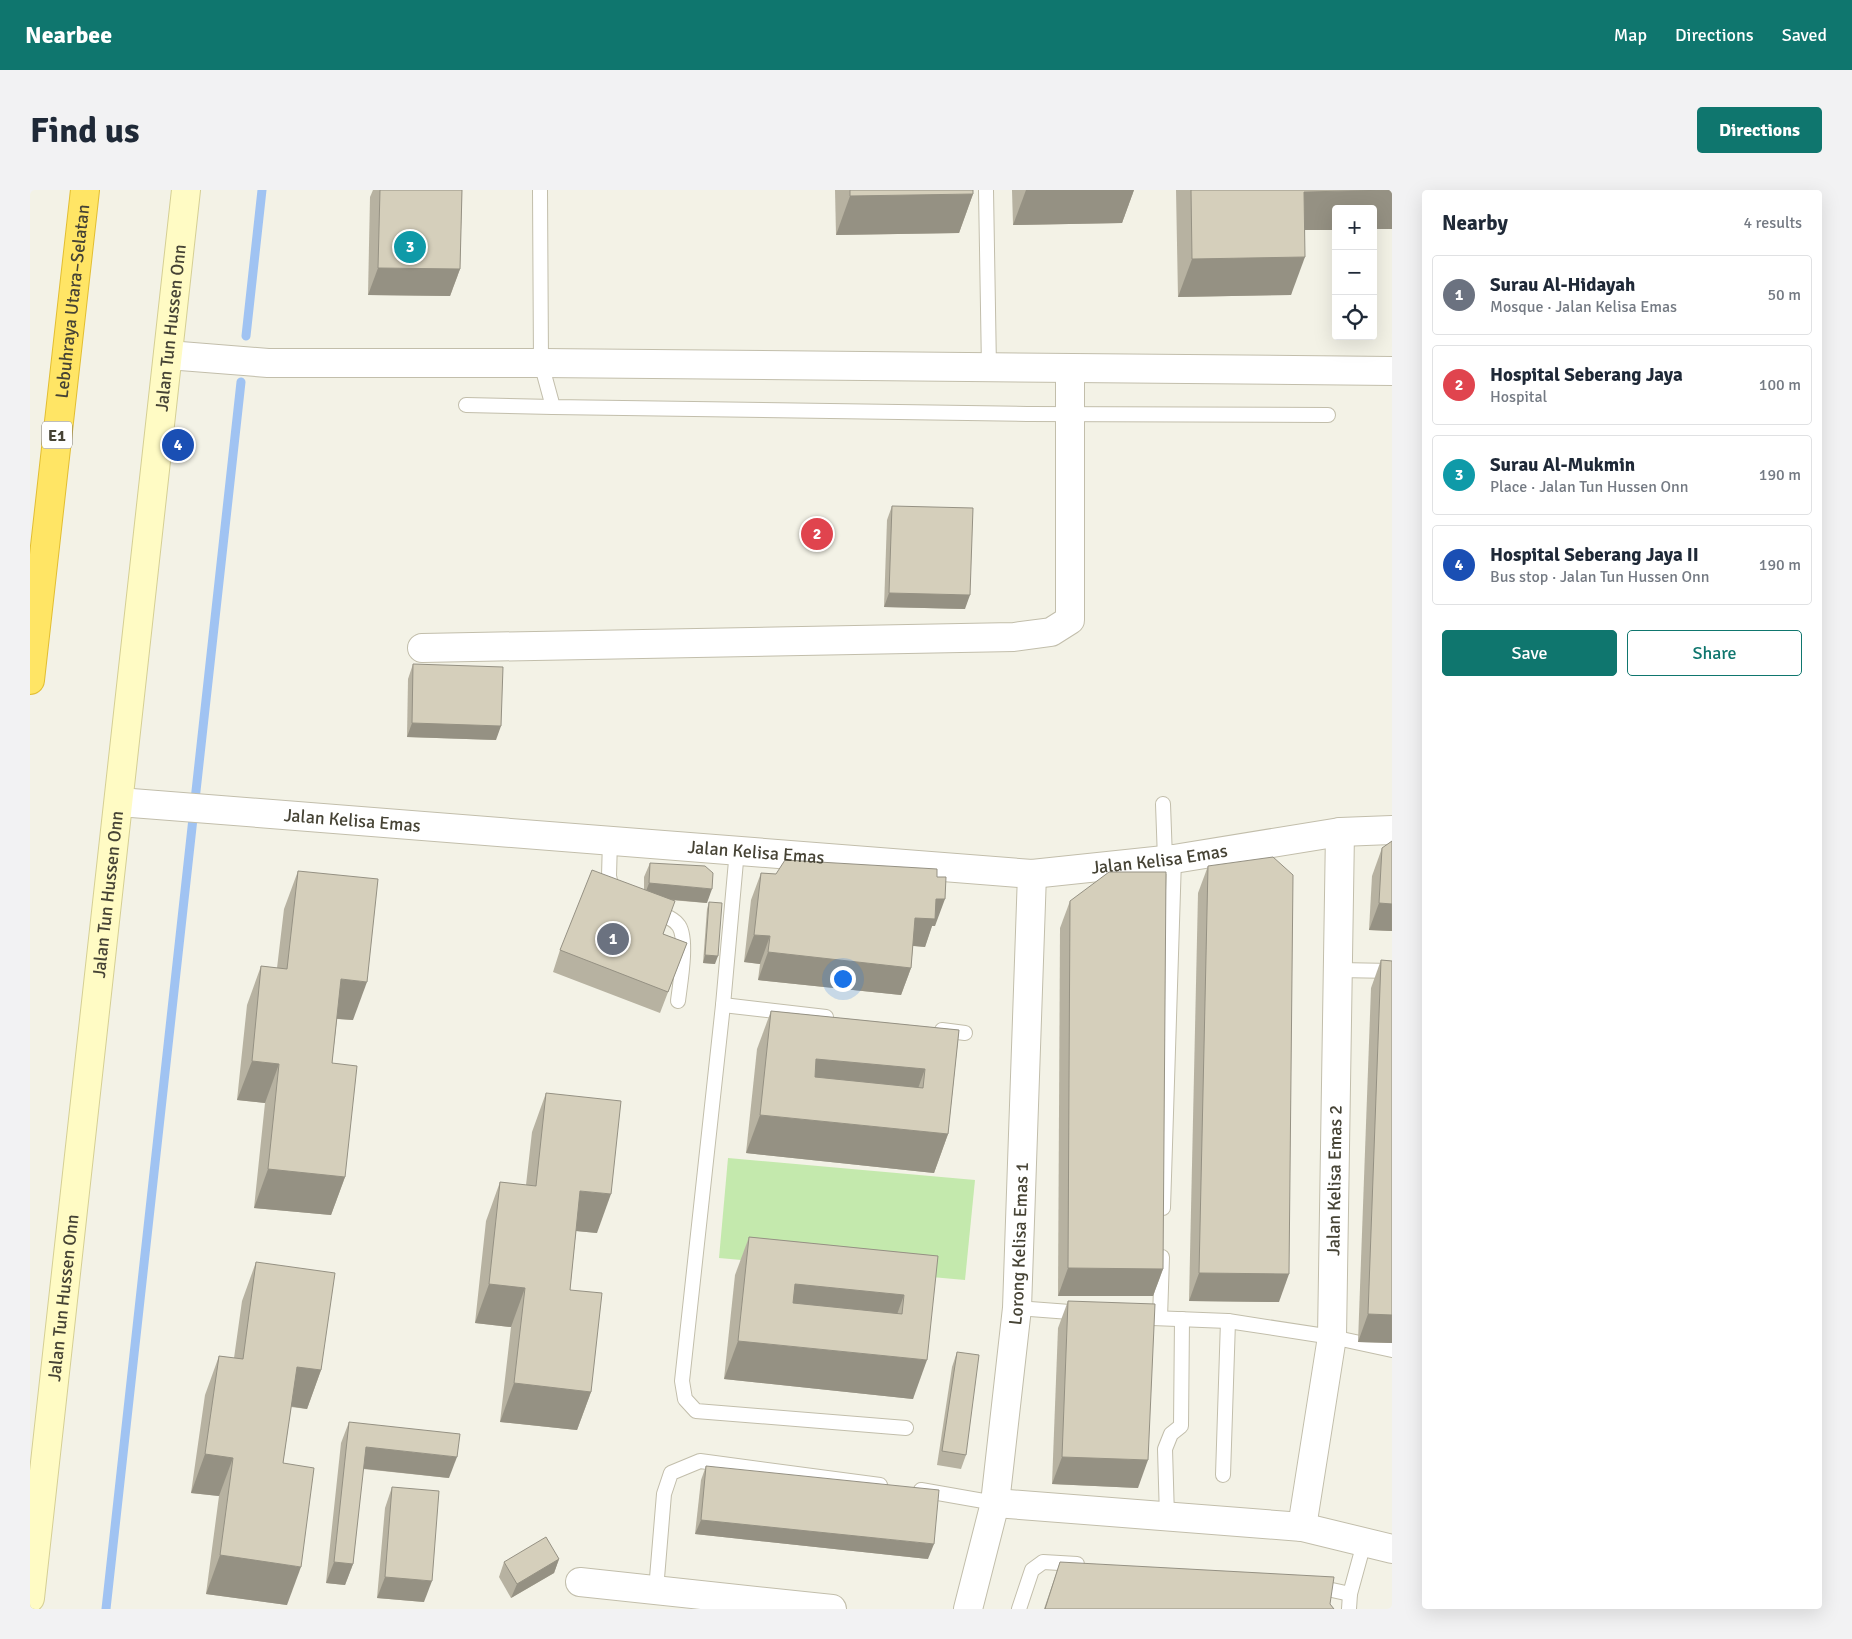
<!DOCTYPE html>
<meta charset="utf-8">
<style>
body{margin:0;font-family:Signika,sans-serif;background:#f2f2f3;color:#1f2937}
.controls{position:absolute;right:15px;top:15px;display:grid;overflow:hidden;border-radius:5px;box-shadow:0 5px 20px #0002}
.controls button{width:45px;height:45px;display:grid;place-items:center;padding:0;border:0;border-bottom:1px solid #e0e1e3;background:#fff;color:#1f2937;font:25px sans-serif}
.you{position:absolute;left:812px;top:788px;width:18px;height:18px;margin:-12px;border:4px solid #fff;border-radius:50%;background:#1a73e8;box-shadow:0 0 0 8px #1a73e833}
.badge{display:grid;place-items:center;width:32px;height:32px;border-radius:50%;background:#0f766e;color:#fff;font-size:16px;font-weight:700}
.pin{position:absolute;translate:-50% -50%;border:2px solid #fff;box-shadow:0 1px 5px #0006}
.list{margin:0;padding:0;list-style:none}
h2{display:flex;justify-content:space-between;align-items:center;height:65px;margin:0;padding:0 20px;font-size:21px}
h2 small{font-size:16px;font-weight:400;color:#747a83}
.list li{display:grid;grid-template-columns:32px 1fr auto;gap:15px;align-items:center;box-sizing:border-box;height:80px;margin:0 10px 10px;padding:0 10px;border:1px solid #e0e1e3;border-radius:5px}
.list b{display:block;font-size:19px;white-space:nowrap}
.list p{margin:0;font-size:16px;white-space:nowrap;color:#747a83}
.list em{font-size:16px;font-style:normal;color:#747a83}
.actions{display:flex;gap:10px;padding:15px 20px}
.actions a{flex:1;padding:11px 0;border:1px solid #0f766e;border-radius:5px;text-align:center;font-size:18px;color:#0f766e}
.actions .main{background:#0f766e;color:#fff}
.icon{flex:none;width:28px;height:28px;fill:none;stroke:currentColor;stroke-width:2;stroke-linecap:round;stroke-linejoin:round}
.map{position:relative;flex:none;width:1362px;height:1419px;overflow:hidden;border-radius:5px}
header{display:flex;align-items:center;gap:30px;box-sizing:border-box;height:70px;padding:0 25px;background:#0f766e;color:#fff}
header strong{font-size:24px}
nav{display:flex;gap:28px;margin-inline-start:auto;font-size:18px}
.intro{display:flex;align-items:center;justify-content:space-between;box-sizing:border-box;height:120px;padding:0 30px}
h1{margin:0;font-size:35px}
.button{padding:12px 22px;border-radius:5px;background:#0f766e;color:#fff;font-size:18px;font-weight:700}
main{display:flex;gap:30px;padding:0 30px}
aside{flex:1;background:#fff;border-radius:5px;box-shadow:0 5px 20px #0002}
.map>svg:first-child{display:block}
.green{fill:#c4e9ad}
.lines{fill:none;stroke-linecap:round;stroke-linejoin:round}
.stream{stroke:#a0c3f2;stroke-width:9}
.service-casing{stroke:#c2beab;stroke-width:16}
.minor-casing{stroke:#c2beab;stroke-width:30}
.tertiary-casing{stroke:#c2beab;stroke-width:30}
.secondary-casing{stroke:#d5cf94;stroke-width:30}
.motorway-casing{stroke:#e2be32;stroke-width:30}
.service{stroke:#fff;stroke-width:14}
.minor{stroke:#fff;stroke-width:28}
.tertiary{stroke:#fff;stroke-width:28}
.secondary{stroke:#fffbc4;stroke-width:28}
.motorway{stroke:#ffe565;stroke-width:28}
.wall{fill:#b7b2a1}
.shaded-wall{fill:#959183}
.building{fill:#d5cfbb;stroke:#959183;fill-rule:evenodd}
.labels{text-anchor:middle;stroke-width:5;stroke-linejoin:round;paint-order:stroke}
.shield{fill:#fff;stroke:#7e7b72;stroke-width:1}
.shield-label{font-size:16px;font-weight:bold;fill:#464335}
.street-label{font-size:18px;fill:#464335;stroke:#fff}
</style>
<header>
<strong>Nearbee</strong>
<nav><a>Map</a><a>Directions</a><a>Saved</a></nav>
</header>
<div class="intro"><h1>Find us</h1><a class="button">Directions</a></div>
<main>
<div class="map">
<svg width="1362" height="1419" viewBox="0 0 1362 1419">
<rect width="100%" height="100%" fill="#f3f2e6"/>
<!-- green -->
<polygon class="green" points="698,968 945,990 935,1090 689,1068"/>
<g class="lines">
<!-- stream -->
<g class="stream">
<polyline points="216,146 232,0"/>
<polyline points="76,1419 211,192"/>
</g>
<!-- service casing -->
<g class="service-casing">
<g id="service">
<polyline points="510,0 511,173 523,217 997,224 1298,225"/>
<polyline points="956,0 959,178"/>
<polyline points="436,215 523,217"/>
<polyline points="1133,614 1135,669"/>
<polyline points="580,650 579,686 583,704"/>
<polyline points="707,660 693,815 652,1191 655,1209 666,1221 876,1238"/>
<path d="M622 721C632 725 643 727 649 736 658 750 650 794 648 811"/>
<polyline points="1309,780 1362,781"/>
<polyline points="693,815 796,827"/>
<polyline points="912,840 935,843"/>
<polyline points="1133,1018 1144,669"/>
<polyline points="987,1118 1053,1123"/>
<polyline points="1122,1128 1198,1131 1302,1147 1362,1160"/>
<polyline points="1130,1128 1132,1067"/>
<polyline points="1193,1285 1198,1131"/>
<polyline points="891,1300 965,1313"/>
<polyline points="1137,1327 1135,1259 1141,1244 1151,1236 1152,1129"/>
<polyline points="1284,1396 1320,1404"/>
<polyline points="626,1400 634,1304 641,1283 670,1271 850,1295"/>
<polyline points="989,1419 1002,1380 1013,1372 1047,1374"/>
<polyline points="1319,1419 1320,1404 1334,1353"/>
</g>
</g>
<!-- minor casing -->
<g class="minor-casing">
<g id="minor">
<polyline points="138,165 238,173 511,173 1362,181"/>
<polyline points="392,458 984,447 1021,442 1040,430 1040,179"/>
<polyline points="965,1313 1272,1337 1362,1359"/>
<path id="s1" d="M1272 1337 1302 1147 1310 642"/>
<polyline points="550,1392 802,1419"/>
<path id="s2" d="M938 1419 965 1313 987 1118 1002 684"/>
</g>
</g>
<!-- tertiary casing -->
<g class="tertiary-casing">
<g id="tertiary">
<path id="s3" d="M89 612 1002 684 1144 669 1310 642 1362 640"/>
</g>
</g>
<!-- secondary casing -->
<g class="secondary-casing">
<g id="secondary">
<path id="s4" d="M0 1408 156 0"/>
</g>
</g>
<!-- motorway casing -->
<g class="motorway-casing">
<g id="motorway">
<path id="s5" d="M0 490 55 0"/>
</g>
</g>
<!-- service -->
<use href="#service" class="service"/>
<!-- minor -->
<use href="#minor" class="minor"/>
<!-- tertiary -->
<use href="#tertiary" class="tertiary"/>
<!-- secondary -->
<use href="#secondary" class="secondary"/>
<!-- motorway -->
<use href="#motorway" class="motorway"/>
</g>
<!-- wall -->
<g class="wall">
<polygon points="343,0 432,0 430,79 420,106 338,105 340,7"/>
<polygon points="805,0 943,0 943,4 929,43 806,45"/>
<polygon points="982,0 1104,0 1092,33 983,35"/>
<polygon points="1146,0 1362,0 1362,39 1343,39 1343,19 1306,19 1306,40 1275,40 1261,105 1148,107"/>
<polygon points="862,316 935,419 854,417 857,330"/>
<polygon points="383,474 466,550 377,547 378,489"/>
<polygon points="1362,651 1362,741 1339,740 1342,686 1352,658"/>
<polygon points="620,673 677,713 640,710 633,744 657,753 630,823 523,782 530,760 614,700 614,687"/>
<polygon points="1178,676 1249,1112 1159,1111 1168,703"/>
<polygon points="268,681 323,830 307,829 302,873 315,987 301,1025 224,1018 235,913 207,910 217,815 231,776 247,778 254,719"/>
<polygon points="731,683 746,684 907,687 905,736 902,736 895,757 883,756 881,778 871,805 728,790 730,774 714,772 721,710"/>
<polygon points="1040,711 1133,1079 1123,1106 1028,1106 1030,738"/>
<polygon points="679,712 685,774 673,773 677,719"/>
<polygon points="1351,770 1362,771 1362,1153 1328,1152 1341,798"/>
<polygon points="741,821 929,840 918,944 904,983 716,963 727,859"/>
<polygon points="516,903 567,1043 546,1041 540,1100 561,1202 547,1240 470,1232 481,1137 445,1133 456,1031 470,992 496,995 502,942"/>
<polygon points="719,1047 908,1066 883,1209 694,1189 705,1085"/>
<polygon points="226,1072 291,1180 277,1219 261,1217 253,1273 257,1415 176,1404 189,1306 161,1303 175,1205 189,1166 204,1168 212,1111"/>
<polygon points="1038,1111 1108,1298 1022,1294 1028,1138"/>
<polygon points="927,1162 936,1265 931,1279 907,1275 922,1177"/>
<polygon points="319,1232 419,1288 333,1279 323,1374 315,1395 296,1393 311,1253"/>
<polygon points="676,1276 898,1369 665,1344 671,1290"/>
<polygon points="362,1297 394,1412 347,1408 355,1318"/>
<polygon points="529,1369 524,1383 481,1408 469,1387 474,1372"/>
<polygon points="1030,1372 1300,1414 1304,1419 1014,1419"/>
</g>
<!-- shaded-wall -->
<g class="shaded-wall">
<polygon points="996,0 1104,0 1092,33 983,35"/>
<polygon points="1362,0 1362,39 1343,39 1343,19 1306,19 1306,40 1260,40 1274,2"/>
<polygon points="943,4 929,43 806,45 820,6"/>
<polygon points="1275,67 1261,105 1148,107 1162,69"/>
<polygon points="348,78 430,79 420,106 338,105"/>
<polygon points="859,403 940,405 935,419 854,417"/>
<polygon points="382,533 471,536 466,550 377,547"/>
<polygon points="619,693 682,699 677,713 614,707"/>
<polygon points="906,709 915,709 905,736 902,736 895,757 875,755 885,728"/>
<polygon points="1349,713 1362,714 1362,741 1339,740"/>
<polygon points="724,745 740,746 730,774 714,772"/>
<polygon points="738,762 881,778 871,805 728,790"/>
<polygon points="675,765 688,766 685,774 673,773"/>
<polygon points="311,789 337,792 323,830 297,828"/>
<polygon points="786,869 895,879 881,918 772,907"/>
<polygon points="222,871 249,874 235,913 207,910"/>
<polygon points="730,925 918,944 904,983 716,963"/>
<polygon points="238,979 315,987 301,1025 224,1018"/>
<polygon points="550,1001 581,1004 567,1043 536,1040"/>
<polygon points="1038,1078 1133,1079 1123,1106 1028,1106"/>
<polygon points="1169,1083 1259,1084 1249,1112 1159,1111"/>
<polygon points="459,1094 495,1098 481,1137 445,1133"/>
<polygon points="765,1094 874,1105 860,1144 751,1133"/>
<polygon points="1338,1124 1362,1125 1362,1153 1328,1152"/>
<polygon points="708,1151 897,1170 883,1209 694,1189"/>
<polygon points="267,1177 291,1180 277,1219 253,1215"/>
<polygon points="484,1193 561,1202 547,1240 470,1232"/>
<polygon points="336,1257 427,1267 419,1288 328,1278"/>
<polygon points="175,1264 203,1268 189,1306 161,1303"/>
<polygon points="1032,1267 1118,1270 1108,1298 1022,1294"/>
<polygon points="671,1330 904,1354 898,1369 665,1344"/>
<polygon points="190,1365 271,1377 257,1415 176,1404"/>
<polygon points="529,1369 524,1383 481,1408 487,1394"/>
<polygon points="304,1372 323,1374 315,1395 296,1393"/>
<polygon points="355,1387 402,1391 394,1412 347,1408"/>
</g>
<!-- building -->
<g class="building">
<polygon points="350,0 432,0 430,79 348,78"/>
<polygon points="820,0 943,0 943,4 820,6"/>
<polygon points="1161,0 1362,0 1274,2 1275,67 1162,69"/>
<polygon points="862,316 943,318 940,405 859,403"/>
<polygon points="383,474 473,477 471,536 382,533"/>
<polygon points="1362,651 1362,714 1349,713 1352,658"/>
<polygon points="1243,667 1263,685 1259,1084 1169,1083 1178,676"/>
<polygon points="755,670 907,679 907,687 916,687 915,709 906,709 905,729 885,728 881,778 738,762 740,746 724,745 731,683 746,684"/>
<polygon points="620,673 675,676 683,683 682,699 619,693"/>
<polygon points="562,680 645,711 633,744 657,753 638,802 530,760"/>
<polygon points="268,681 348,689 337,792 311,789 302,873 327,876 315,987 238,979 249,874 222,871 231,776 257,779"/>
<polygon points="1079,682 1136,682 1133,1079 1038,1078 1040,711"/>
<polygon points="679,712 692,713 688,766 675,765"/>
<polygon points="1351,770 1362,771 1362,1125 1338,1124"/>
<path d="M741 821 929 840 918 944 730 925ZM786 869 895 879 893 898 785 887Z"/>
<polygon points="516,903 591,911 581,1004 550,1001 540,1100 572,1103 561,1202 484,1193 495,1098 459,1094 470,992 506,996"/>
<path d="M719 1047 908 1066 897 1170 708 1151ZM765 1094 874 1105 872 1124 763 1113Z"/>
<polygon points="226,1072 305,1083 291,1180 267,1177 253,1273 284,1278 271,1377 190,1365 203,1268 175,1264 189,1166 213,1169"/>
<polygon points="1038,1111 1125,1114 1118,1270 1032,1267"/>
<polygon points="927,1162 949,1165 936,1265 912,1261"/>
<polygon points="319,1232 430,1244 427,1267 336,1257 323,1374 304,1372"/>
<polygon points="676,1276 909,1300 904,1354 671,1330"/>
<polygon points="362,1297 409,1301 402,1391 355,1387"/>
<polygon points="516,1347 529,1369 487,1394 474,1372"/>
<polygon points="1030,1372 1304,1387 1300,1414 1304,1419 1015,1419"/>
</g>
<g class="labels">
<!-- shield labels -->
<rect class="shield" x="12" y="231.5" width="30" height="27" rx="4"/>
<g class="shield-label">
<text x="27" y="251">E1</text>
</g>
<!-- street labels -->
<g class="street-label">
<text dy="6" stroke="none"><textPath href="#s5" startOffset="381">Lebuhraya Utara–Selatan</textPath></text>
<text dy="6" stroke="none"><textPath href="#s4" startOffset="1278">Jalan Tun Hussen Onn</textPath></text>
<text dy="6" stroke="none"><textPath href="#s3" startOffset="234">Jalan Kelisa Emas</textPath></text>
<text dy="6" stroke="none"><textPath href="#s3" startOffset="639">Jalan Kelisa Emas</textPath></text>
<text dy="6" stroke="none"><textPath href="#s3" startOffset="1044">Jalan Kelisa Emas</textPath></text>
<text dy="6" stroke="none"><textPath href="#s4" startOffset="708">Jalan Tun Hussen Onn</textPath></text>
<text dy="6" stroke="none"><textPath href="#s1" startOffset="349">Jalan Kelisa Emas 2</textPath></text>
<text dy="6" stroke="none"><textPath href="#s2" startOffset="370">Lorong Kelisa Emas 1</textPath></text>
<text dy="6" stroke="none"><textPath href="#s4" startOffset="302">Jalan Tun Hussen Onn</textPath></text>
</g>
</g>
</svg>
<div class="controls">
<button>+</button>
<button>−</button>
<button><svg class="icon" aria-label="locate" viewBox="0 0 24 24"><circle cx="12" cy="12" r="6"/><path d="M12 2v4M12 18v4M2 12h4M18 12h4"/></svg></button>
</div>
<div class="you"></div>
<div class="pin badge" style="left:583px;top:749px;background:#6b7280">1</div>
<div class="pin badge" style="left:787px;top:344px;background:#e0444e">2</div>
<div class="pin badge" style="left:380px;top:57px;background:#0f9aa8">3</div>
<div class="pin badge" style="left:148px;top:255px;background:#1a4fb4">4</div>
</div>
<aside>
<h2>Nearby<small>4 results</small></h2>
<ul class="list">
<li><span class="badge" style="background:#6b7280">1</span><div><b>Surau Al-Hidayah</b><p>Mosque · Jalan Kelisa Emas</p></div><em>50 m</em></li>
<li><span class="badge" style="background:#e0444e">2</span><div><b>Hospital Seberang Jaya</b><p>Hospital</p></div><em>100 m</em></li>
<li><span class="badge" style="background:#0f9aa8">3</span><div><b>Surau Al-Mukmin</b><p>Place · Jalan Tun Hussen Onn</p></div><em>190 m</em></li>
<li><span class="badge" style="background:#1a4fb4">4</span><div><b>Hospital Seberang Jaya II</b><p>Bus stop · Jalan Tun Hussen Onn</p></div><em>190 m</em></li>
</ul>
<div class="actions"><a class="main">Save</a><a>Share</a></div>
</aside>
</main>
